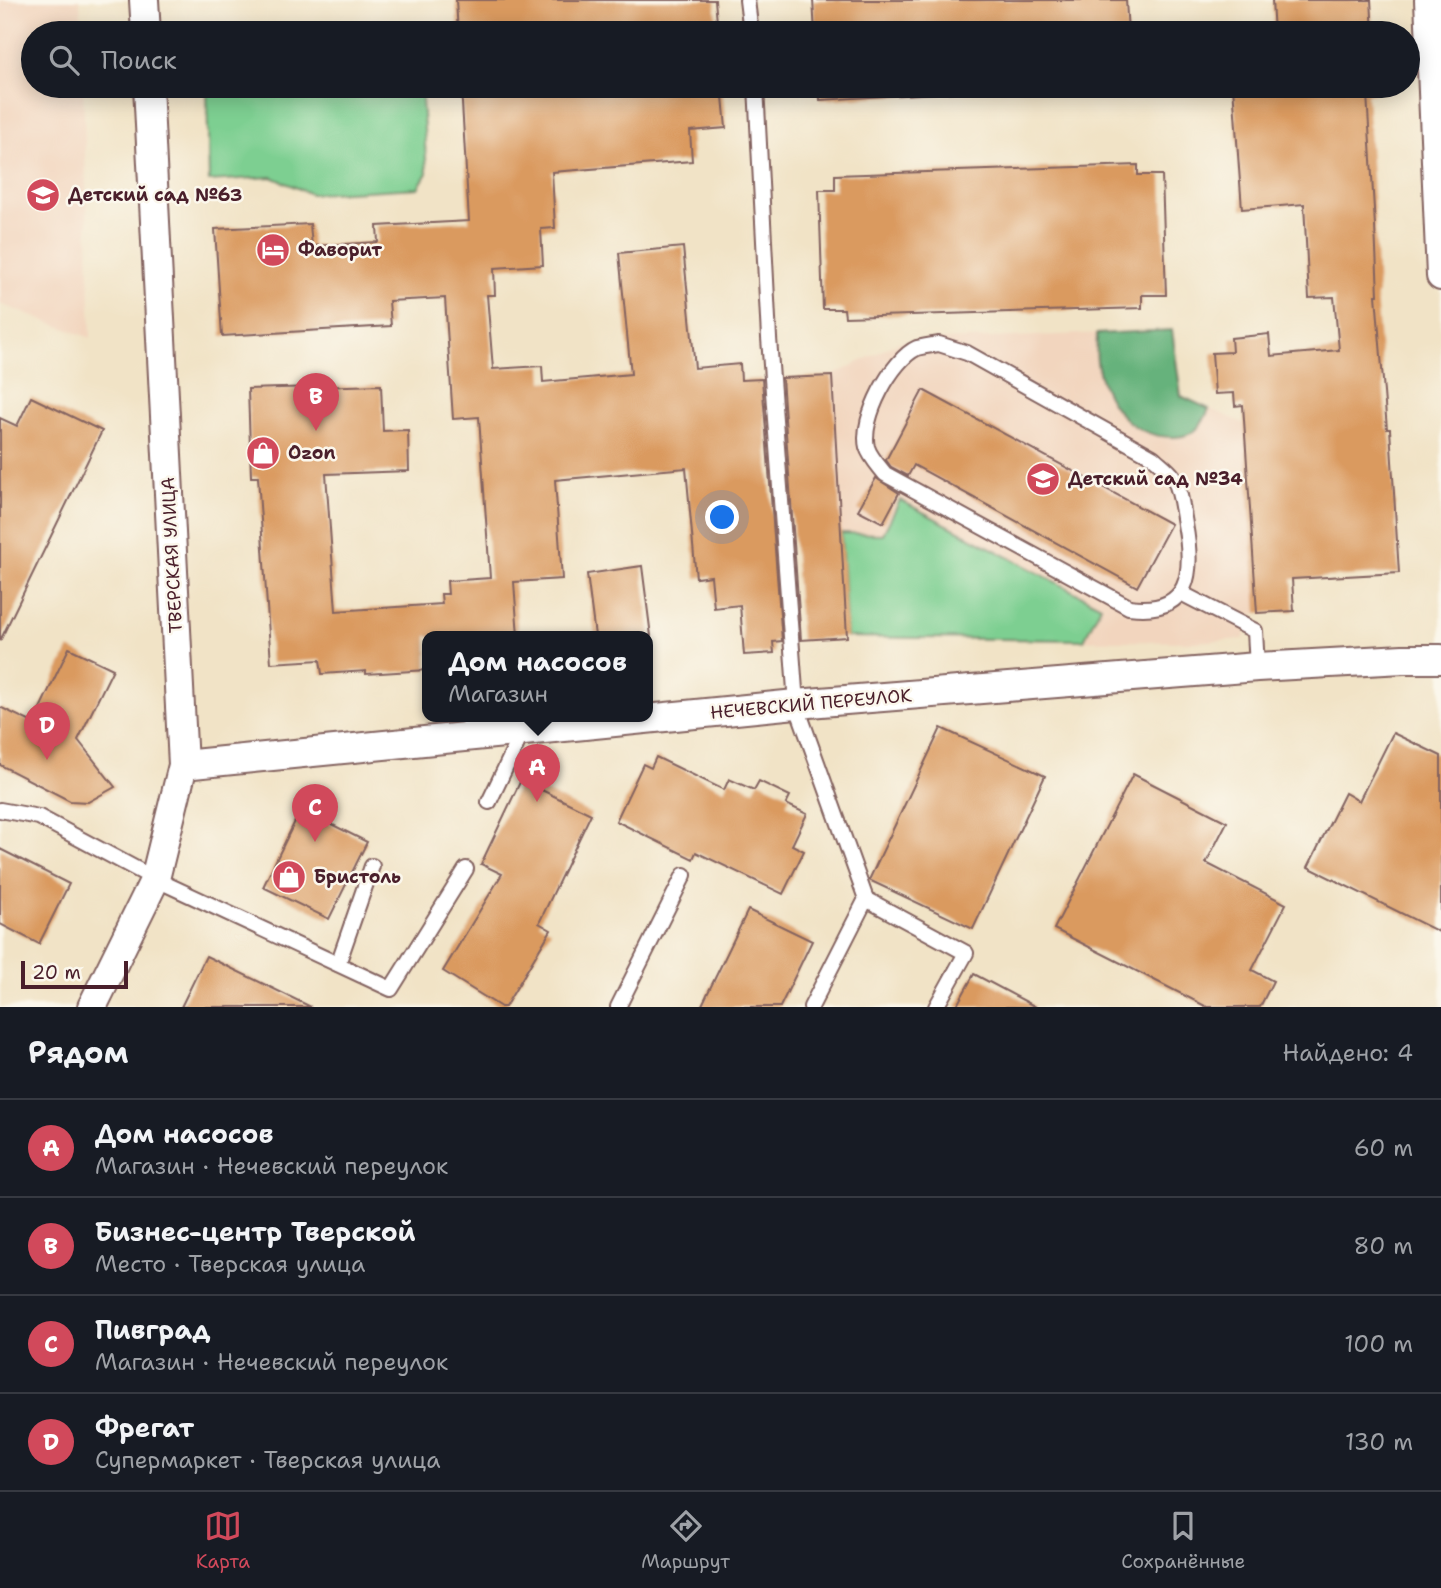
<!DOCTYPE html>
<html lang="ru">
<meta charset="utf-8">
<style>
body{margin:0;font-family:"Shantell Sans",sans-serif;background:#20242c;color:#f1f3f6}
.scale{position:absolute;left:21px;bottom:18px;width:107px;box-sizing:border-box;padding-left:7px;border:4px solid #4a1f2b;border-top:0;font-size:19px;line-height:24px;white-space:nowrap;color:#4a1f2b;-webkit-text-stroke:5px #fbf7ec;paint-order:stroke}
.you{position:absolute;left:723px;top:518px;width:24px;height:24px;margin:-18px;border:5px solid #fff;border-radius:50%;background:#1a73e8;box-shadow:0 0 0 10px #1a73e833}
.badge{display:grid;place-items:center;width:46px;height:46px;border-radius:50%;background:#d1495b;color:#fff;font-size:23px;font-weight:700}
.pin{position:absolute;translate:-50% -58px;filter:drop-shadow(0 2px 4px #0008)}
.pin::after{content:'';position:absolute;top:37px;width:24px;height:21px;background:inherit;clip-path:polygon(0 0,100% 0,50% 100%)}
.popup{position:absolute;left:422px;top:631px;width:231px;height:91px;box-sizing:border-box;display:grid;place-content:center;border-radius:14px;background:#171b24;filter:drop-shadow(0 2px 5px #0005);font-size:23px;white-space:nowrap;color:#9ea1a6}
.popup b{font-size:26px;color:#f1f3f6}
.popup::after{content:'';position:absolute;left:50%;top:100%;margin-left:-14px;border:14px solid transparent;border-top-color:#171b24}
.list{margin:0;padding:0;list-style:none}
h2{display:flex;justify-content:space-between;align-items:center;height:91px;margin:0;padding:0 28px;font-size:30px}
h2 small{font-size:23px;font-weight:400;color:#9ea1a6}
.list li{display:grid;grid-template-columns:46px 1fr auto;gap:21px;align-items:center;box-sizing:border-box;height:98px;padding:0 28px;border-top:2px solid #363941}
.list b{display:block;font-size:26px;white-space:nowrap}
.list p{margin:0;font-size:23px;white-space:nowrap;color:#9ea1a6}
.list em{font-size:23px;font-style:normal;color:#9ea1a6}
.icon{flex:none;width:38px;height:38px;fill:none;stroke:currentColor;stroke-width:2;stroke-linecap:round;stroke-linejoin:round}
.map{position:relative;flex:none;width:1441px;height:1007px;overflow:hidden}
.search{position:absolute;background:#171b24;box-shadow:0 4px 18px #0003;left:21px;right:21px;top:21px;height:77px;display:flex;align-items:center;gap:18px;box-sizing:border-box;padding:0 24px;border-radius:38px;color:#9ea1a6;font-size:26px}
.sheet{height:483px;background:#171b24}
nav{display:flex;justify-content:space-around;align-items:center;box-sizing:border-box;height:98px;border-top:2px solid #363941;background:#171b24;font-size:19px;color:#9ea1a6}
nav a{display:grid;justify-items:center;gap:4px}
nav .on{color:#d1495b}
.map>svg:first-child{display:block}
.built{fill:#f2d5be}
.green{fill:#7dcf91;stroke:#64775e;stroke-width:2}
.forest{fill:#66b27b;stroke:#586853;stroke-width:2}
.building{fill:#da9a5f}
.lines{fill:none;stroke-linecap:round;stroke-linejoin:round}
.service-casing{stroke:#846461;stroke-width:18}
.minor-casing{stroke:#846461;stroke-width:32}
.service{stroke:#fff;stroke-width:14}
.minor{stroke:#fff;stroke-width:28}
.labels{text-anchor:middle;stroke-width:5;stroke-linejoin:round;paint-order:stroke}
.poi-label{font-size:18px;font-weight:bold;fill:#4a1f2b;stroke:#fbf7ec;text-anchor:start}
.street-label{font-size:18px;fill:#4a1f2b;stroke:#fbf7ec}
</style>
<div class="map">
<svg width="1441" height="1007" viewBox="0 0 1441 1007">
<rect width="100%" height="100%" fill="#fbf7ec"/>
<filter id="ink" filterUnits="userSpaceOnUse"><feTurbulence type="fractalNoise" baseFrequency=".0143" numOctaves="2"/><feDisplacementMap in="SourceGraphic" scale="14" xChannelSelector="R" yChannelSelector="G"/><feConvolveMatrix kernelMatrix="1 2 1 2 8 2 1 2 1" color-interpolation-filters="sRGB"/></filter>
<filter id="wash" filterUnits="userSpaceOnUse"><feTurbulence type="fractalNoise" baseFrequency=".00686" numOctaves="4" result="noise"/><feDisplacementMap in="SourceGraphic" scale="28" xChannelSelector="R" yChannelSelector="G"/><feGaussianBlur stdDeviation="1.57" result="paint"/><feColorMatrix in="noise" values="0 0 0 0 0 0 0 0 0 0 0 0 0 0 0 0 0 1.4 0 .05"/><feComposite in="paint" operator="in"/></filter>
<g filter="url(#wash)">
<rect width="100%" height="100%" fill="#f1e3c6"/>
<!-- built -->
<g class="built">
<polygon points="0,0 80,0 81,33 33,33 33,86 83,86 91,338 0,304"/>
<polygon points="1172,330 1181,396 1245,424 1257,613 1248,616 1244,639 1193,642 847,637 832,376 899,342"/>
</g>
<!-- green -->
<g class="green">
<polygon points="207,86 421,86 427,173 418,188 311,194 272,177 209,181"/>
<polygon points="900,500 1101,606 1084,640 847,637 841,533 883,534"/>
</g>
<!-- forest -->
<path class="forest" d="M1172 330 1181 396 1209 409C1202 426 1195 436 1175 437 1133 438 1106 407 1098 367 1095 356 1097 344 1097 334Z"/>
<g id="blocks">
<!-- building -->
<g class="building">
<polygon points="456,0 715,0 718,33 458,33"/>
<polygon points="813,0 1126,0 1128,33 815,33"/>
<polygon points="1272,0 1371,0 1373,33 1274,33"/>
<polygon points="461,86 722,86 726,128 690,131 692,161 552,172 555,228 541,229 543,265 494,268 495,295 487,295 493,369 542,366 543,382 631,374 619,253 683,247 695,368 740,364 741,380 762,379 782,641 773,642 774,653 744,655 740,605 714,608 711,576 696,578 686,468 555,480 562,579 514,582 518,636 427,636 427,670 366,674 366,671 322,674 320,660 271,663 258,477 251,477 248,389 381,385 383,431 408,430 409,471 326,474 336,611 442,604 441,594 448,594 447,581 490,578 479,417 453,419 445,298 389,301 391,326 222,336 215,229 310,224 312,246 378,242 377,226 469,221"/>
<polygon points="819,86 1056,86 820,100"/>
<polygon points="1233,86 1376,86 1376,93 1367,94 1375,226 1378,295 1376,295 1387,429 1390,429 1399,573 1292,579 1294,611 1257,613 1243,405 1235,406 1234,393 1215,394 1212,353 1232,352 1231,338 1269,334 1271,356 1339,350 1334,297 1309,298 1304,204 1242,209"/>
<polygon points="1138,165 1138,175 1162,175 1166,295 1142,295 1142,308 845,317 844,309 823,309 819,190 835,190 835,175"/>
<polygon points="832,376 847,637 801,640 782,378"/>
<polygon points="923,390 1171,524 1137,587 914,465 908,476 891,467 886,460"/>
<polygon points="31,397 102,431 0,641 0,418 17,426"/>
<polygon points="876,478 899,493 883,523 858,510"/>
<polygon points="642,566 651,636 595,636 587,574"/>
<polygon points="69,648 113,669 78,740 115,787 88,802 70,801 0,765 0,707 33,723"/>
<polygon points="941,728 1045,776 973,929 869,880"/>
<polygon points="1393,733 1441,756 1441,933 1308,867 1345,793 1359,801"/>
<polygon points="656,757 724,790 729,779 754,790 759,781 790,796 786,804 807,814 792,845 804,851 783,894 696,852 693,859 616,821 643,764 651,768"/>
<polygon points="1133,774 1227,822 1206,863 1286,904 1252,970 1273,981 1260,1007 1207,1007 1054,929"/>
<polygon points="521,780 591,814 539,923 551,930 505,1007 501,1007 443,971 502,874 481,864"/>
<polygon points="301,809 367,842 329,919 263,887"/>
<polygon points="0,849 69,884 39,944 0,924"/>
<polygon points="748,910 812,941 780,1007 701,1007"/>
<polygon points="206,956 311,1007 181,1007"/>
<polygon points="974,974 1036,1007 956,1007"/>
</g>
</g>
</g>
<g filter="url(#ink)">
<use href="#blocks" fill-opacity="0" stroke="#846461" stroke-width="2"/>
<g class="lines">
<!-- service casing -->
<g class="service-casing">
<g id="service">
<polyline points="747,0 751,33"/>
<polyline points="756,86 769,338 796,704 866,899 966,953 936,1007"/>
<path d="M939 344 967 353 1153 457C1159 463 1168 469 1173 476 1181 491 1182 508 1185 524 1194 573 1191 615 1129 607L885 474C879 466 870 457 867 447 860 419 892 359 917 348 924 346 932 345 939 344Z"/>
<polyline points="1181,593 1255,631 1257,667"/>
<polyline points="489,802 523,731"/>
<polyline points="0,810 39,817 155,879 391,989 466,869"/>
<polyline points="338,964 372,866"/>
<polyline points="618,1007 684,875"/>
<polyline points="811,1007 866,899"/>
</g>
</g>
<!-- minor casing -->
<g class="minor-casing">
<g id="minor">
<polyline points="144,0 146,33"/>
<polyline points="1429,0 1441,276"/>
<polyline points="183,765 796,704 1257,667 1403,659 1441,659"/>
<polyline points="92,1007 155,879 183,765 148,86"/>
</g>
</g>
<!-- service -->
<use href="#service" class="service"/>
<!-- minor -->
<use href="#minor" class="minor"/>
</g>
</g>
<!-- icons -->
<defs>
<g id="school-disc" transform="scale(1.75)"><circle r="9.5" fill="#d1495b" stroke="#fbf7ec"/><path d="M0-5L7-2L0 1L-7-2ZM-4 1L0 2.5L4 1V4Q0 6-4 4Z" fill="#fff"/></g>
<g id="hotel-disc" transform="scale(1.75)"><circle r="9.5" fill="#d1495b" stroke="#fbf7ec"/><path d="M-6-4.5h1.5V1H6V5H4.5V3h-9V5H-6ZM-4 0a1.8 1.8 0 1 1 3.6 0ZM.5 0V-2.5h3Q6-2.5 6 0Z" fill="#fff"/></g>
<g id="shop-disc" transform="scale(1.75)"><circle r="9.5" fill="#d1495b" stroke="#fbf7ec"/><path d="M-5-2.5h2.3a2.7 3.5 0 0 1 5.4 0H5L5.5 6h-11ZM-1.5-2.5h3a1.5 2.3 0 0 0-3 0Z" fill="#fff"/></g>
</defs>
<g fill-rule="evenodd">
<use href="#school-disc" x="43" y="195"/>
<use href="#hotel-disc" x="273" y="250"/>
<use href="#shop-disc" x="263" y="453"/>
<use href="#school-disc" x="1043" y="479"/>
<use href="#shop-disc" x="289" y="877"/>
</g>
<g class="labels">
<!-- poi labels -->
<g class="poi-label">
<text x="68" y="201">Детский сад №63</text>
<text x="298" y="256">Фаворит</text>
<text x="288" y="459">Ozon</text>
<text x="1068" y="485">Детский сад №34</text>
<text x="314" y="883">Бристоль</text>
</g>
<!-- street labels -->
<g class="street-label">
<text transform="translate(172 555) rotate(-93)" y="6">ТВЕРСКАЯ УЛИЦА</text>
<text transform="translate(811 704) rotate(-5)" y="6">НЕЧЕВСКИЙ ПЕРЕУЛОК</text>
</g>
</g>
</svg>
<div class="scale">20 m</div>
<div class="you"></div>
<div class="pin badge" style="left:537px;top:802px">A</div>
<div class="popup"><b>Дом насосов</b>Магазин</div>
<div class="pin badge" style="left:316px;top:431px">B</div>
<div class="pin badge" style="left:315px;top:842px">C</div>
<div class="pin badge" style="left:47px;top:760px">D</div>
<div class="search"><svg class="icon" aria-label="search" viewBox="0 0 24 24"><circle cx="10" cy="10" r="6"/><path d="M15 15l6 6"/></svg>Поиск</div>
</div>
<section class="sheet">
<h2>Рядом<small>Найдено: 4</small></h2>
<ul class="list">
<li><span class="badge">A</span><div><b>Дом насосов</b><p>Магазин · Нечевский переулок</p></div><em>60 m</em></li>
<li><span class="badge">B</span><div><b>Бизнес-центр Тверской</b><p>Место · Тверская улица</p></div><em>80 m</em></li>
<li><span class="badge">C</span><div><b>Пивград</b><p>Магазин · Нечевский переулок</p></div><em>100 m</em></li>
<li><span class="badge">D</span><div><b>Фрегат</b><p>Супермаркет · Тверская улица</p></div><em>130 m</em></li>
</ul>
</section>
<nav>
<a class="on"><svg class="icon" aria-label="map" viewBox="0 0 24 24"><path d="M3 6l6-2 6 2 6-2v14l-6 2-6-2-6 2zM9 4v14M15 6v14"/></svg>Карта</a>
<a><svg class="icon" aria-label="directions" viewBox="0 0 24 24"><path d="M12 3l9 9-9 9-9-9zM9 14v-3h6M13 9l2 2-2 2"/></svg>Маршрут</a>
<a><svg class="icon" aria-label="saved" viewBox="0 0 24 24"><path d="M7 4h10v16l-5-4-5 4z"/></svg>Сохранённые</a>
</nav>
